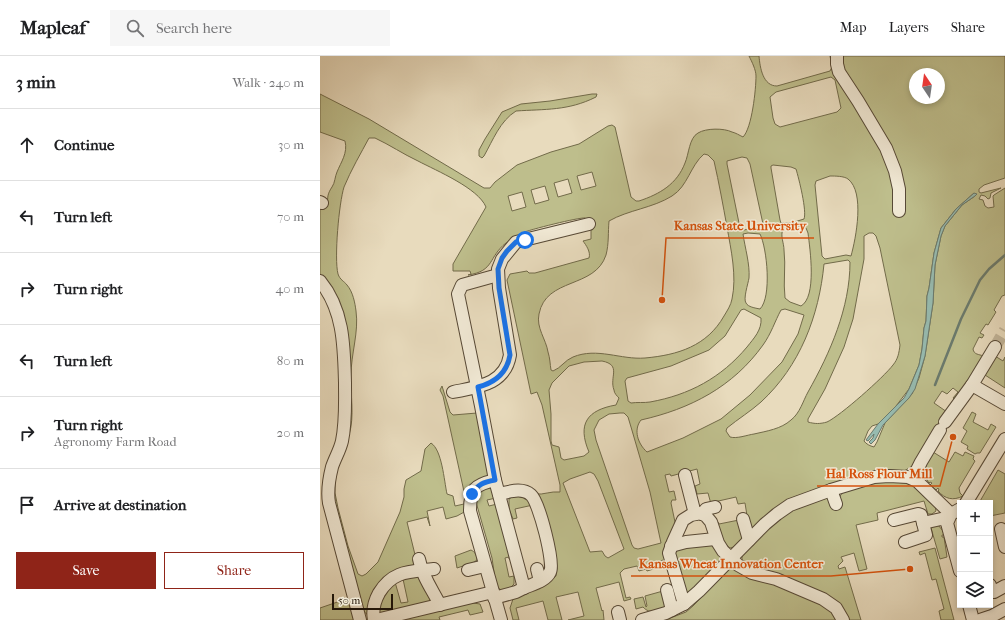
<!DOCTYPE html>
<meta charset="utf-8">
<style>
body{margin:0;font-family:"IM FELL French Canon",serif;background:#f6f6f6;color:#202124}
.controls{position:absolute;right:12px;bottom:12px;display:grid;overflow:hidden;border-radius:0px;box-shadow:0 2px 6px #0003}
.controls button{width:36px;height:36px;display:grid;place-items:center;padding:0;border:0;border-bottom:1px solid #e0e0e0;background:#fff;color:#202124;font:20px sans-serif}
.compass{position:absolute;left:589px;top:12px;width:36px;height:36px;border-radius:50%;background:#fff;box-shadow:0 2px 6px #0003;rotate:347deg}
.scale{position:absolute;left:12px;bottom:10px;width:61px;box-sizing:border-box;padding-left:4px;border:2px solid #271809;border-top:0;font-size:11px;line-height:14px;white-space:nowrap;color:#271809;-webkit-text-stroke:3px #f0e8d4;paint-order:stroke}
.stop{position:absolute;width:12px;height:12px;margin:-9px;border:3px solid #1a73e8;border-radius:50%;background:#fff}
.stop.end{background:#1a73e8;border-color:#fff;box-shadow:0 1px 4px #0008}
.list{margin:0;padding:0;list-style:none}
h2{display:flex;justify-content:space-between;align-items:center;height:52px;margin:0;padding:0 16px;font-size:17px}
h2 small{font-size:13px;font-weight:400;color:#757577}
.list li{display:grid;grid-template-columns:26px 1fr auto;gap:12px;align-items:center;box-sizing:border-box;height:72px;padding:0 16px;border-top:1px solid #e0e0e0}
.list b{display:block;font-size:15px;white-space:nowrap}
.list p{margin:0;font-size:13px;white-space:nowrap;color:#757577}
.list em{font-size:13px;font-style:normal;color:#757577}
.actions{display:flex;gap:8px;padding:12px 16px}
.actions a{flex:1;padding:9px 0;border:1px solid #8f2418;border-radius:0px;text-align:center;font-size:14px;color:#8f2418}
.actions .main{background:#8f2418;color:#fff}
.icon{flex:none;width:22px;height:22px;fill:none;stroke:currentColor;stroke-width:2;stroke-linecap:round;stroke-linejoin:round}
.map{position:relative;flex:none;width:685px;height:564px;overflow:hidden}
header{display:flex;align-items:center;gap:24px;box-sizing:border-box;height:56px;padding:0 20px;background:#fff;border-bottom:1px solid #e0e0e0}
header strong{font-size:19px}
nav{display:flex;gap:22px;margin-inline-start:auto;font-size:14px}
.search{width:280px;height:36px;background:#f6f6f6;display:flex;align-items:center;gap:10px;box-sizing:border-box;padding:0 14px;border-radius:0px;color:#757577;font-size:15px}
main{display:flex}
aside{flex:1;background:#fff}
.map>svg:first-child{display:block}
.green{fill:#bebe8c;stroke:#726b4a;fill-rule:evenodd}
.water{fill:#97bbb0;stroke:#6a7a6d}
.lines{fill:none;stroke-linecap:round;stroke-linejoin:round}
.stream{stroke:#6a7a6d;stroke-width:2.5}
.minor-tunnel{stroke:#c1b499;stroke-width:12;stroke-dasharray:12 6;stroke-linecap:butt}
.minor-casing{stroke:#574936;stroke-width:14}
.minor{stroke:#f0e8d4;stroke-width:12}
.route{stroke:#1a73e8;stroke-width:5}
.leader{fill:none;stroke:#d5520c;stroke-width:1.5}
.callout-dot{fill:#d5520c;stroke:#f0e8d4;stroke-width:1.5}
.callout-label{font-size:13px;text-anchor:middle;font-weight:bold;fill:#d5520c;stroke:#f0e8d4;stroke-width:3;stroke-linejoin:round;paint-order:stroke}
</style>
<header>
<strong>Mapleaf</strong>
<div class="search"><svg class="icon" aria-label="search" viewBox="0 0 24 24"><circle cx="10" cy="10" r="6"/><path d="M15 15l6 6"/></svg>Search here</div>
<nav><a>Map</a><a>Layers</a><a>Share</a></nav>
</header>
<main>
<aside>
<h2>3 min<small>Walk · 240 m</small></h2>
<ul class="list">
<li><svg class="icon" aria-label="ahead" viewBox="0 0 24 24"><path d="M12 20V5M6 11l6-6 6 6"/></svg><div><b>Continue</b></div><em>30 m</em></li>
<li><svg class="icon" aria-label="left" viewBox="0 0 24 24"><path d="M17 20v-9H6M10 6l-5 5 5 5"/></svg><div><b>Turn left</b></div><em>70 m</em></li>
<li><svg class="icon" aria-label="right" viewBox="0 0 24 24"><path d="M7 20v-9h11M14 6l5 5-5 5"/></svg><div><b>Turn right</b></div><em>40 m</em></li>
<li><svg class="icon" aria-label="left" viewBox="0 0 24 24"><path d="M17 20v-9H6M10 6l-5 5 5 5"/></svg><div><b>Turn left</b></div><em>80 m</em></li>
<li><svg class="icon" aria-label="right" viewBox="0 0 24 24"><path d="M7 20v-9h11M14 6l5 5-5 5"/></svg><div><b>Turn right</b><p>Agronomy Farm Road</p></div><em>20 m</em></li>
<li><svg class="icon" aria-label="arrive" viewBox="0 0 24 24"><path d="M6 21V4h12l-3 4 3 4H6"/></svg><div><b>Arrive at destination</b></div></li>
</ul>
<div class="actions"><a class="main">Save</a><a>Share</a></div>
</aside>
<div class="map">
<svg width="685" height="564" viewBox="0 0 685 564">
<rect width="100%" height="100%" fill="#e8dbbd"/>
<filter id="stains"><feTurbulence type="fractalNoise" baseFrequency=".005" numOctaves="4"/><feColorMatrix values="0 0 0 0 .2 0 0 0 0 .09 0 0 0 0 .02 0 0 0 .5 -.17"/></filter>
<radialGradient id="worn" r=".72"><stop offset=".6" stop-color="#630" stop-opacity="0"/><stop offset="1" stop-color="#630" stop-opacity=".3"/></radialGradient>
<!-- green -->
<g class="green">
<path d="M429 0H439C440 12 443 30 457 30L510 15 512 11 510 0H685V122L664 129 659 133V136L661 137 681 132 671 137 670 142 668 143 665 140 661 139 659 143 663 144 665 150 668 152 674 151 673 140 674 139 685 132V239L682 240 674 254 676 256 668 269 666 268 660 277 664 279 662 282 659 281 653 293C654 299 659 298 663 300L666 297 635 344 633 342 638 336 633 332 627 338 622 335 614 347 627 356 594 409 584 415 568 414 552 416 535 420 469 443 449 457 434 471 429 472 425 447 418 448 416 441 394 446 391 448 388 437 377 438 375 430 380 428 377 413 351 420 350 418 345 419 349 436 354 435 356 444H352L351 447 355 466V472L347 494 359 543 357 547 351 531 353 530 348 512H346L343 504 338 506 340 511 327 515 326 513 319 515 317 510 304 513 300 517 306 542 310 541 311 543 304 545 299 526 276 532 282 555 283 554 284 564H248L264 560 258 536 236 541 242 564H228L223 545 196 552 199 564H193L190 552 193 543 227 528 236 520 237 512 223 452 215 438C224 439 230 435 240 436V429L222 349 217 336 211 338 187 224 190 218 207 215 209 217H215L269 202C271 196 266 189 263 185L271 183V173L268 164C267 163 266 163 265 162 260 161 208 174 202 177 197 180 191 184 186 187 168 201 175 215 148 219L151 218 150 215H133V208L166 151C158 132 117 115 98 105 83 98 70 89 55 82H49C41 97 31 114 24 131 19 147 14 202 18 218 20 224 24 225 27 229 33 236 35 247 36 255 39 276 31 298 31 319 30 338 35 360 29 379L28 307 0 219V150H7L8 148C7 141 8 137 12 131 15 127 15 120 17 116 21 106 28 97 25 85L0 76V38L49 63 164 132H170L175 126 197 109 231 96 259 88 288 70 292 69 295 71 311 141 316 145H319C340 138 357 128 365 107 369 98 369 82 378 77 386 72 404 72 412 76 416 77 419 79 423 81 432 72 436 33 436 20 436 14 432 6 429 0ZM595 18H619V42H595ZM511 21 515 24 521 52 517 56 460 71 455 68 453 62 450 41 456 36ZM384 98 388 99 394 105C399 127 403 149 407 171 411 194 417 220 412 243 411 249 407 255 404 260 387 290 358 299 325 302 301 304 277 291 253 301 245 304 241 312 233 315L231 314C230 308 230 302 228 296 226 283 216 272 219 258 226 221 275 233 286 199 289 188 288 176 289 165 308 154 333 152 352 140 368 130 370 110 384 98ZM422 101 427 102 430 108 443 168 442 170 424 174 420 172 407 108V105ZM453 109 471 111 476 113C479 123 487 155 484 163L471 167H461L460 164 451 112V110ZM272 116 276 130 261 134 257 120ZM510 120C515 120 524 120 528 123 545 136 536 182 531 200L526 199 505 203 502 200 495 129 496 125ZM248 123 252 137 238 141 234 127ZM225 130 229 144 215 148 211 134ZM202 136 206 151 192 155 188 140ZM654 137 655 140 642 149 625 170 621 180 615 209 613 247 605 300 599 322 592 338 565 367 557 386 554 391C550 390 546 388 544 385L548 375 552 370 558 368 576 350 589 333 599 309 602 293 604 272 606 265 607 240 609 232 614 197 621 172 636 153ZM483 170 486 172 488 177C490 193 497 241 481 250L470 246 465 242C463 226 466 210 464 194 464 187 460 180 463 173ZM428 177 440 178C447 192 452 241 440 253 435 252 428 251 426 247 423 243 428 228 429 222 430 208 425 192 423 178ZM549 177H553L556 180 560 192 580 289C579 297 578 303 573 309 564 321 520 360 507 366 500 368 495 368 488 366V363L505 333 524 291 533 263 544 203V180ZM528 204 530 206C530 252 510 297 488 336 483 345 480 357 471 364 461 373 447 375 434 378 427 379 417 383 410 381L406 375 407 372C418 363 431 355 441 346 480 310 499 260 504 208ZM424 253 441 262C442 274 434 282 427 291 401 322 369 339 330 346 324 347 317 346 311 347L308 345 305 325 307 322 351 310 389 294 405 280 421 254ZM465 253 484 259 478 278 462 306 430 339 401 363 363 382 327 396C318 388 313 374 321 364 370 353 413 331 443 289 451 278 455 265 461 254ZM282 305C302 309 289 321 294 334 294 337 297 340 299 342L296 349C267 354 257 368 269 396L264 400 244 404 241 402 239 391 232 389 231 385V358L229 334 232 327 249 310 264 306ZM300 357H304L308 361 311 371 330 436 341 487 318 493 314 492 312 489 276 384 274 374 279 364 289 358ZM270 416 274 418 278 425 304 493 288 502 285 500 282 495 270 496 243 427 250 423Z"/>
<path d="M272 38H277L276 41C248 55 225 53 196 55 180 65 173 84 164 100L162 102 159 100V94L165 83 182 56 201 48 230 45Z"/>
<polygon points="675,300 683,305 685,301 685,332 665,319 665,315"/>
<path d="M122 330 130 356 133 359 157 357 170 420 146 455 137 460 126 463 123 451 107 455 110 470 107 461 87 466 98 511 79 515 48 559 43 555 13 450 15 421V437L18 452 28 490 38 518 42 520 46 518 58 506 80 456 84 441V433L86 424 101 415 105 393 111 387C122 394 124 424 127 438L133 440 135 450 144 448 145 440 123 340 120 334Z"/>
<polygon points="652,356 656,358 653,366 668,374 671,368 676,371 660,397 657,397 655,398 647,393 648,390 641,386 647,375 643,372"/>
<path d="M613 396 629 406 635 396 643 400 645 396 654 400 653 403 655 405 639 432 640 437 643 440C633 445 625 443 618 435L619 434 618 432 616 434 610 429 612 427 610 426 609 427C601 416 607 406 613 396Z"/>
<polygon points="678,414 685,418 685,457 670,460 670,447 659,447"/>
<polygon points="557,425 587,427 593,429 615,450 616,455 612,458 608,458 604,445 557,457 558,464 536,469 547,513 539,515 534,497 521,501 523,505 518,510 519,513 525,511 541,564 529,564 487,531 453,516 438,514 422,504 422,498 467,456 506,442 508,442 514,452 522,450 520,440 524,435"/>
<polygon points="167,431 171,432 176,442 167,444 169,450 177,448 191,501 189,503 189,501 185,502 189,521 194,520 194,528 188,534 181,534 176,530 172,502 156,446 157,437"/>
<polygon points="204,438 213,449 195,453 197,462 193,463 189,453 189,443 192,441"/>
<polygon points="419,464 424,482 414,491 410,492 400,483 395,466 398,466 399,468"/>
<polygon points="618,469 623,475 624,479 622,479 622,481 624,481 627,501 620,503 611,472 612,470"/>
<polygon points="393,489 403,502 402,505 369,537 365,536 354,498 357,493"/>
<polygon points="615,492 634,564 621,564 619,555 624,553 616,523 612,524 605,497 600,499 599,496"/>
<path d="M151 494C155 496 157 499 157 504L145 512 143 510 137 512 135 500Z"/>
<polygon points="413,511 452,525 511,553 519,564 345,564 366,556 373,550 410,512"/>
<path d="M99 519 116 544 58 559C60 540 61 538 75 526L81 547 88 546 83 523Z"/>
<path d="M343 535 347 551C338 554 330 559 323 551L316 553 314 543 323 541 326 551 327 550 325 540Z"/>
<polygon points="32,541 38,564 0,564 0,552"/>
<polygon points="153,547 160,548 163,556 150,559 148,554 119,561 120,564 58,564"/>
</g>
<!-- water -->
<polygon class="water" points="654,137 657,138 655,140 642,149 625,170 621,180 615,209 613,247 605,300 595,333 589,342 563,369 555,384 551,388 549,386 553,382 554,378 548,385 546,384 558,368 584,342 589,333 599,309 602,293 604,272 606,265 607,240 609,232 614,197 621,172 636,153"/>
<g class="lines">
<!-- stream -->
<polyline class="stream" points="615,329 641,263 660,224 669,213 685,199"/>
<!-- minor-tunnel -->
<polyline class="minor-tunnel" points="675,291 685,274"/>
<!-- minor casing -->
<g class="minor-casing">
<g id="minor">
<polyline points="517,0 517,8 519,16 538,45 566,92 575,115 579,133 579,155"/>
<polyline points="0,146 2,147"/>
<path d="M0 225C24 254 24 291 25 327 25 347 26 366 22 385 20 394 15 402 12 411 9 423 7 435 9 447L40 564"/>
<polyline points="652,329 685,348"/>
<path d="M133 336C157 331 185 329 190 299L179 232 178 213 182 203 196 186 269 168"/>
<polyline points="625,366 652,329 675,291"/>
<polyline points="365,419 375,458"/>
<polyline points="593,422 601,406 620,374"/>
<path d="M175 424C154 429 150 433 150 455L181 564"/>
<polyline points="511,434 516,448"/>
<path d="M179 438C189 436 202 431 211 439 219 446 235 508 230 516 226 525 213 528 204 532"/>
<polyline points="646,447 685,383"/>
<polyline points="640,453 631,458 627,467 640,515"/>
<polyline points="382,458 386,453 395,451"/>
<polyline points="423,463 429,484"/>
<polyline points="574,464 598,458 601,459 606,479 585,486"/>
<polyline points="603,467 621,463 627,464"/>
<polyline points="681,473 685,491"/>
<polyline points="351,490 366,486 395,483"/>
<path d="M99 503C102 520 112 533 120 549"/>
<polyline points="217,513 220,525"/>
<polyline points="148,514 165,510"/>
<polyline points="670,529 671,535 674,536 685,530"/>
<polyline points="347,534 352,554"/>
<polyline points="174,542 196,536 204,532 175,424 161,350 138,238 142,229 178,219"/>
<polyline points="364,548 349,497 353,486 363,464 371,459 381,457 386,460 391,466 398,487 403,495 418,509 432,517 456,523 503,543 516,552 523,564"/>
<polyline points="649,549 653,564"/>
<polyline points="298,556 300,564"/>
<path d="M54 564C52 554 54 546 59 537 73 514 90 516 114 513"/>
<polyline points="56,564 173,536"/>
<polyline points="322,564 346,557 364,548 379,535 445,468 457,458 470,449 511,434 554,421 569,420 588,421 597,425 631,458"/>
<polyline points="660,564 672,560 685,553"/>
</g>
</g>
<!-- minor -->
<use href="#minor" class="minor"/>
</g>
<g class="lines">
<!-- route -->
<path class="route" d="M152 438C158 428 164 426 175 424L158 331C174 327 187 317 190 299L179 232 178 213 182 202 187 195 196 186 205 184"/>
</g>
<!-- callouts -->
<path class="leader" d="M342 244L346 182H494M633 381L620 430H497M590 513L511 520H311"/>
<g class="callout-dot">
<circle cx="342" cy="244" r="4"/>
<circle cx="633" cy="381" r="4"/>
<circle cx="590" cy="513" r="4"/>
</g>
<g class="callout-label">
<text x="420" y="174">Kansas State University</text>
<text x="559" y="422">Hal Ross Flour Mill</text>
<text x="411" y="512">Kansas Wheat Innovation Center</text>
</g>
<rect width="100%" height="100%" filter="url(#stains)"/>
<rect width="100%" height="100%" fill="url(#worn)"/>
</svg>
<div class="controls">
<button>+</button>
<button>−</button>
<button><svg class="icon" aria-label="layers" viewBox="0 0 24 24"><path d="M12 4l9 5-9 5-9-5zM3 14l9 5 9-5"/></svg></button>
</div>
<svg class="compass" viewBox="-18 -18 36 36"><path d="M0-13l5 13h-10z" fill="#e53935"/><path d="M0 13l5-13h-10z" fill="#757577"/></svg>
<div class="scale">50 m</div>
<div class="stop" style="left:205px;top:184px"></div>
<div class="stop end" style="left:152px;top:438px"></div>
</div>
</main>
